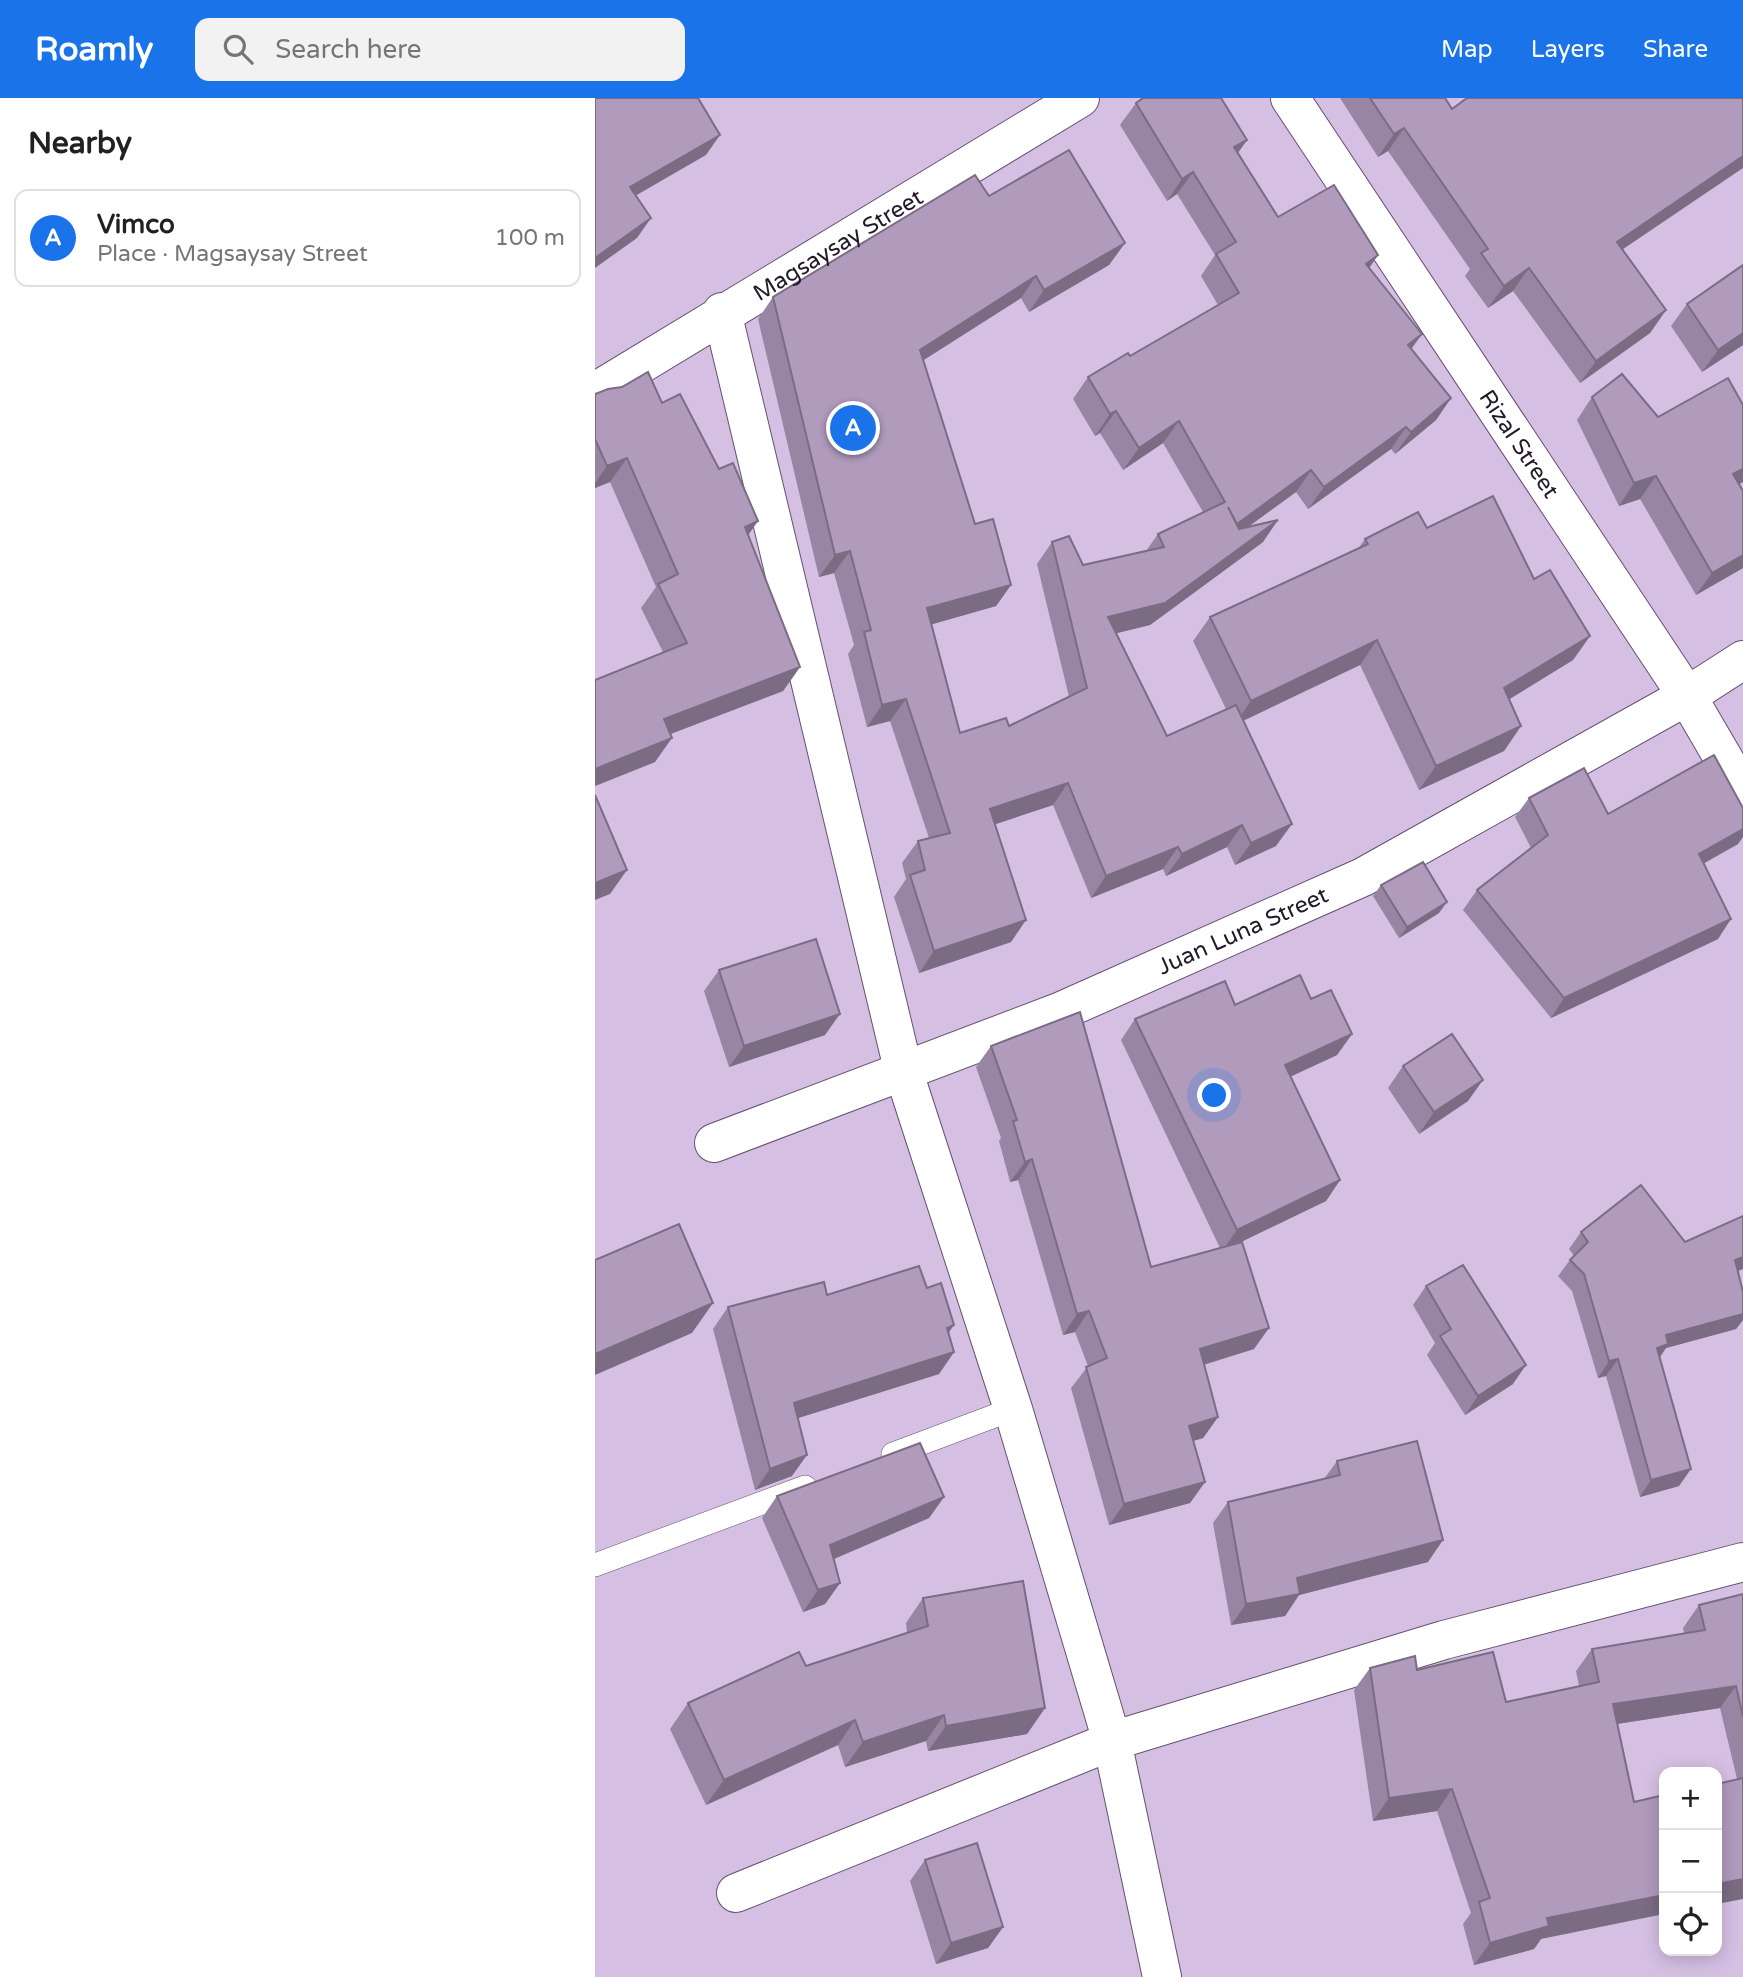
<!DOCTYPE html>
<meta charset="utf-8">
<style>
body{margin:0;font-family:"Varela Round",sans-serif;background:#f2f2f2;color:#202124}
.controls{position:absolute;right:21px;bottom:21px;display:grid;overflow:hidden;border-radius:14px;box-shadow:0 4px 18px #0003}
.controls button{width:63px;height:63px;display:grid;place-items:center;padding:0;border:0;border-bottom:2px solid #e0e0e0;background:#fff;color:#202124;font:35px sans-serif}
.you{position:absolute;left:620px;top:998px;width:24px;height:24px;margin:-18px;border:5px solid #fff;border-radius:50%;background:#1a73e8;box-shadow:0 0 0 10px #1a73e833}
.badge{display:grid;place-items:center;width:46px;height:46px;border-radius:50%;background:#1a73e8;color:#fff;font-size:23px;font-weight:700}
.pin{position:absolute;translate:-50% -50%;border:4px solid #fff;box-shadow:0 2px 7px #0006}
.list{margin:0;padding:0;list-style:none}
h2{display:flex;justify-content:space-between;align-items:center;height:91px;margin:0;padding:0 28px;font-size:30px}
h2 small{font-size:23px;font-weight:400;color:#757577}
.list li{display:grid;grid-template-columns:46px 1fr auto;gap:21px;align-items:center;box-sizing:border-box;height:98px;margin:0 14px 14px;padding:0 14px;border:2px solid #e0e0e0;border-radius:14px}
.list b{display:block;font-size:26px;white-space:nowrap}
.list p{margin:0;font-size:23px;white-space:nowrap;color:#757577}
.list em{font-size:23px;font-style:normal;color:#757577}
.icon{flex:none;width:38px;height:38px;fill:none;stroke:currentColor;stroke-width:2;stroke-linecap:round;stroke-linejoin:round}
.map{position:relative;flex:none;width:1148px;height:1879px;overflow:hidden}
header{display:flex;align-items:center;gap:42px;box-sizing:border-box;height:98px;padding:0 35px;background:#1a73e8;color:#fff}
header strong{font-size:33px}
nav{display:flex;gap:38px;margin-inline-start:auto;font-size:24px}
.search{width:490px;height:63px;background:#f2f2f2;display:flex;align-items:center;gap:18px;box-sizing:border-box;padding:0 24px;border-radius:14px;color:#757577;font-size:26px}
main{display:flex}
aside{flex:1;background:#fff}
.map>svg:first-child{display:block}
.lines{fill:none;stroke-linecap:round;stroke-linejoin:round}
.service-casing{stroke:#63506e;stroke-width:24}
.minor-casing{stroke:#63506e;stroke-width:40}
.tertiary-casing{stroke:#63506e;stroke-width:40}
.service{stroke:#fff;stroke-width:23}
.minor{stroke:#fff;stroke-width:38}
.tertiary{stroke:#fff;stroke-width:38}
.wall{fill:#9785a3}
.shaded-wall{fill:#7b6c84}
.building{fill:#b09bbd;stroke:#7b6c84;stroke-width:2}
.labels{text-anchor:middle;stroke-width:5;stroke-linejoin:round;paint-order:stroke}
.street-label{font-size:23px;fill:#221a27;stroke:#f0e6f7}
</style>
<header>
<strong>Roamly</strong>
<div class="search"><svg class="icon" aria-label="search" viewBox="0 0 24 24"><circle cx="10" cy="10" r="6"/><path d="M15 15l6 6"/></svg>Search here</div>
<nav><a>Map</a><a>Layers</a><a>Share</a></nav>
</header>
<main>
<aside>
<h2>Nearby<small></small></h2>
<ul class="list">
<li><span class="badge">A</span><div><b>Vimco</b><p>Place · Magsaysay Street</p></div><em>100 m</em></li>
</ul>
</aside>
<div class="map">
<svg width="1148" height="1879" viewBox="0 0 1148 1879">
<rect width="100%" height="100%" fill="#d5c0e3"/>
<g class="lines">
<!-- service casing -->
<g class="service-casing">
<g id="service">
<polyline points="298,1356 418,1311"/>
<polyline points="0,1467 210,1389"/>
</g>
</g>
<!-- minor casing -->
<g class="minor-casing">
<g id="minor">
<path id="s1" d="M695 0 1092 598 1148 694"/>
<polyline points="127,214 309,975 418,1311 517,1643 567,1879"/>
<path id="s2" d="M119 1045 464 914 768 779 1092 598 1148 562"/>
<polyline points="141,1795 517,1643 849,1542 1148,1464"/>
</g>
</g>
<!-- tertiary casing -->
<g class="tertiary-casing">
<g id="tertiary">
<path id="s3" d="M0 294 485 0"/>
</g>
</g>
<!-- service -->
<use href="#service" class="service"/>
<!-- minor -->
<use href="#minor" class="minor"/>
<!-- tertiary -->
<use href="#tertiary" class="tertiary"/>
</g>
<!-- wall -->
<g class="wall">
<polygon points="745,0 850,0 857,11 1027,152 1071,212 1055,235 985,285 918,193 893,210 870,178 875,171 793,53 783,59"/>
<polygon points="541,5 652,42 643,55 683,119 783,157 774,170 827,236 816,251 856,300 841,322 800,356 796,351 713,411 701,394 652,429 668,444 555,527 521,535 572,638 631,611 598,543 615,519 763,451 770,441 832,430 939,481 995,538 978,562 914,601 926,628 909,653 824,692 765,567 648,623 681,748 640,767 632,749 571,778 568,771 496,800 458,707 400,726 416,844 324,875 299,799 311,781 307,765 323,743 334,740 295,623 272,629 253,556 259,547 239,475 224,479 163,221 178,199 394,98 530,145 514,167 434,214 426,200 328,262 380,426 416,487 401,508 337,526 365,635 414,628 474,599 442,466 457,444 488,467 551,453 563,436 608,414 568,345 528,372 505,335 500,338 478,301 493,279 535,258 623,207 606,178 620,157 582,96 572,103 525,27"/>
<polygon points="1092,206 1148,247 1107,274 1076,228"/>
<polygon points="0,296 67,305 124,371 163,423 153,437 205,569 188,593 75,636 60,664 0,688 0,582 68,554 46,510 61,489 15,384 0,390"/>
<polygon points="997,299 1063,319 1144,386 1148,393 1148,470 1101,497 1045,401 1024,408 982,322"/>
<polygon points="934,700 1013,716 1143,746 1109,765 1123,841 956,920 868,812 882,792 936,750 920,719"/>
<polygon points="786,787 844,815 804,840 778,798"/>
<polygon points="124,872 230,937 134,969 109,893"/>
<polygon points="716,901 757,936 742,957 695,979 745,1082 731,1103 646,1144 659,1251 609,1267 623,1319 608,1340 598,1343 610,1384 595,1405 514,1427 476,1290 493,1268 480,1234 468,1237 423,1082 415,1084 404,1043 406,1040 381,969 396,948 556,1169 625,1150 526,942 540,921 640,907"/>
<polygon points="808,968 873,1003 824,1036 793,990"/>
<polygon points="986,1134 1090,1144 1143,1173 1148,1194 1148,1222 1141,1231 1071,1250 1065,1259 1084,1388 1045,1399 1011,1278 1003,1280 977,1193 963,1178 975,1162 979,1158 974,1151"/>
<polygon points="831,1188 918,1286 870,1317 832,1257 840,1245 818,1207"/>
<polygon points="332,1190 354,1235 359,1254 344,1276 203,1320 197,1378 160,1392 118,1231 133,1209 232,1197"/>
<polygon points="742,1363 833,1464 704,1497 690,1518 636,1527 618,1425 633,1404 729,1381"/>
<polygon points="182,1398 349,1399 334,1420 239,1461 245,1485 230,1506 208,1514 167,1420"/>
<polygon points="1148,1496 1148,1801 1142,1681 1125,1610 1022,1626 946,1841 939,1851 879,1867 868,1826 876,1815 842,1713 778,1723 759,1592 775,1570 822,1572 911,1604 984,1588 981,1573 997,1551 1089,1535 1088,1530 1104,1507"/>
<polygon points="328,1500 450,1610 432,1636 333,1653 331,1643 250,1669 243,1647 111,1707 75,1631 93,1605 312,1535 311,1525"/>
<polygon points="330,1762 408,1829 393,1850 341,1866 315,1783"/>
</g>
<!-- shaded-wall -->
<g class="shaded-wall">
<polygon points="809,30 793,53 783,59 799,36"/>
<polygon points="125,37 111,57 21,109 35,89"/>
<polygon points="652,42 636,64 639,49"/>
<polygon points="1148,58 1148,70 1006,166 1022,144"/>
<polygon points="598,74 582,96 572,103 587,81"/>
<polygon points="56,120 42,140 0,170 0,160"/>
<polygon points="530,145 514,167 434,214 449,192"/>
<polygon points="783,157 768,179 771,166"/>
<polygon points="934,170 918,193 893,210 909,188"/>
<polygon points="441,178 426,200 310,274 325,252"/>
<polygon points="1071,212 1055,235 985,285 1001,263"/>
<polygon points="1148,235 1148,247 1107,274 1123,252"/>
<polygon points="827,236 811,258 813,247"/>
<polygon points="856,300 841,322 800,356 816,334"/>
<polygon points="521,313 505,335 500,338 515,316"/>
<polygon points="584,323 568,345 528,372 544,350"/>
<polygon points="811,329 796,351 713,411 729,389"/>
<polygon points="32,360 15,384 0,390 0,385 12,368"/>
<polygon points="1148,371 1148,384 1122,399 1138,376"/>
<polygon points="716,372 701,394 627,448 642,426"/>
<polygon points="1061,378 1045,401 1024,408 1039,385"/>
<polygon points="683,422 668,444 555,527 498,541 513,519"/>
<polygon points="163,423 146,447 150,429"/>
<polygon points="255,453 239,475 224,479 240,457"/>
<polygon points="1148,457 1148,470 1101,497 1117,475"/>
<polygon points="416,487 401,508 317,532 332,510"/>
<polygon points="995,538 978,562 892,615 909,590"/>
<polygon points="782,542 765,567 639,627 656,603"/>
<polygon points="205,569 188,593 52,645 69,621"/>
<polygon points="311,601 295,623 272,629 287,607"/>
<polygon points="926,628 909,653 824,692 841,668"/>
<polygon points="77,640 60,664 0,688 0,671"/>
<polygon points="473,685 458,707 380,733 395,711"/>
<polygon points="697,726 681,748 640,767 656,745"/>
<polygon points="647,727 632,749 571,778 587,756"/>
<polygon points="1148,731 1148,739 1143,746 1090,776 1104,756"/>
<polygon points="583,749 568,771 496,800 511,778"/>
<polygon points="32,772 15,796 0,802 0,785"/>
<polygon points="852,804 844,815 804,840 812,829"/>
<polygon points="1136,821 1123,841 956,920 969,900"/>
<polygon points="431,822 416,844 324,875 339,853"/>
<polygon points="245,916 230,937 134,969 149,948"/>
<polygon points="757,936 742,957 675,988 690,967"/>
<polygon points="888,982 873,1003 824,1036 839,1014"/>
<polygon points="437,1061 423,1082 415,1084 430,1064"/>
<polygon points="745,1082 731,1103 627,1153 642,1132"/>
<polygon points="1148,1159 1148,1171 1128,1179 1140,1162"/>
<polygon points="118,1205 97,1235 0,1277 0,1256"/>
<polygon points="494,1213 480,1234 468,1237 482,1216"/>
<polygon points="1148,1216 1148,1222 1141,1231 1071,1250 1062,1263 1051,1266 1071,1237"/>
<polygon points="359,1227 344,1249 352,1230"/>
<polygon points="674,1230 659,1251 590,1272 605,1251"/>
<polygon points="359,1254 344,1276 184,1326 199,1305"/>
<polygon points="1023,1261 1011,1278 1003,1280 1014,1263"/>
<polygon points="931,1267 918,1286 870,1317 883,1298"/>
<polygon points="623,1319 608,1340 579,1349 594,1328"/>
<polygon points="212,1357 197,1378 160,1392 175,1371"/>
<polygon points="1096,1371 1084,1388 1045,1399 1056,1382"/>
<polygon points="610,1384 595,1405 514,1427 529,1406"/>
<polygon points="349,1399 334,1420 220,1469 235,1447"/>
<polygon points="848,1442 833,1464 704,1497 690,1518 636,1527 651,1506 702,1480"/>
<polygon points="245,1485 230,1506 208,1514 223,1492"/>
<polygon points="1141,1588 1125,1610 1002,1629 1018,1606"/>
<polygon points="450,1610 432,1636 333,1653 351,1628"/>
<polygon points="349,1617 331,1643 250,1669 268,1644"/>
<polygon points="260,1622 243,1647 111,1707 129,1682"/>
<polygon points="857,1691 842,1713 778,1723 794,1700"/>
<polygon points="1148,1781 1148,1801 1122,1806 1122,1786"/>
<polygon points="1069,1797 1069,1816 946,1841 939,1851 879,1867 895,1845 952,1820"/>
<polygon points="408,1829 393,1850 341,1866 356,1845"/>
</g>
<!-- building -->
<g class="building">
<polygon points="0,0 103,0 125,37 35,89 56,120 0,160"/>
<polygon points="548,0 626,0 652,42 639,49 683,119 739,87 783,157 771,166 827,236 813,247 856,300 816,334 811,329 729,389 716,372 642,426 633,409 644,431 683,422 570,505 513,519 572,638 641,607 697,726 656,745 647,727 587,756 583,749 511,778 473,685 395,711 431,822 339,853 315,777 330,772 323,743 355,735 311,601 287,607 269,534 276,532 255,453 240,457 178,199 380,77 394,98 474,52 530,145 449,192 441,178 325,252 380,426 398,421 416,487 332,510 365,635 411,620 414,628 492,590 457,444 474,438 488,467 569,449 563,436 630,404 584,323 544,350 521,313 515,316 493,279 533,255 535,258 644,195 621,156 641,144 598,74 587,81 541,5"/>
<polygon points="775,0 850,0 857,11 872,0 1148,0 1148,58 1022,144 1071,212 1001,263 934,170 909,188 886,155 893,151 809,30 799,36"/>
<polygon points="1148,167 1148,235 1123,252 1092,206"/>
<polygon points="53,274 67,305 85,296 124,371 138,365 163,423 150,429 205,569 69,621 77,640 0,671 0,582 92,545 63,486 83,476 32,360 12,368 0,341 0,296 13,291 27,289"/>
<polygon points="1027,276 1063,319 1133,280 1148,307 1148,371 1138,376 1148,393 1148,457 1117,475 1061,378 1039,385 997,299"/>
<polygon points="898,398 939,481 955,472 995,538 909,590 926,628 841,668 782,542 656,603 615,519 773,446 770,441 823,414 832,430"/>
<polygon points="1119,657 1148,710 1148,731 1104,756 1136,821 969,900 882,792 953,737 934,700 989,670 1013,716"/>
<polygon points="0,697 32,772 0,785"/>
<polygon points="828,764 852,804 812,829 786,787"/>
<polygon points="221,841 245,916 149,948 124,872"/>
<polygon points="705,877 716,901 736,892 757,936 690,967 745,1082 642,1132 540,921 630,883 640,907"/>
<polygon points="485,914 556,1169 647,1144 674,1230 605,1251 623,1319 594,1328 610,1384 529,1406 491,1269 512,1260 494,1213 482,1216 437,1061 430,1064 418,1023 422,1022 396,948"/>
<polygon points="857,936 888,982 839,1014 808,968"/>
<polygon points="1046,1087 1090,1144 1148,1118 1148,1159 1140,1162 1148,1194 1148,1216 1071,1237 1073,1246 1062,1250 1096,1371 1056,1382 1023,1261 1014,1263 989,1176 975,1162 993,1144 986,1134"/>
<polygon points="84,1126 118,1205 0,1256 0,1162"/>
<polygon points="868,1167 931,1267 883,1298 845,1238 856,1231 831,1188"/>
<polygon points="324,1168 332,1190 346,1185 359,1227 352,1230 359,1254 199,1305 212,1357 175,1371 133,1209 229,1184 232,1197"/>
<polygon points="822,1343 848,1442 702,1480 705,1496 651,1506 633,1404 745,1377 742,1363"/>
<polygon points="325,1345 349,1399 235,1447 245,1485 223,1492 182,1398"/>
<polygon points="428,1483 450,1610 351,1628 349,1617 268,1644 260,1622 129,1682 93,1605 204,1554 211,1568 333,1528 328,1500"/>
<polygon points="1148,1496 1148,1619 1141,1588 1018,1606 1039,1704 1069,1697 1069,1797 952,1820 954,1828 895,1845 884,1804 895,1800 857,1691 794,1700 775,1570 820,1558 822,1572 898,1554 911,1604 1004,1584 997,1551 1110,1532 1104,1507"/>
<polygon points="1148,1680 1148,1781 1122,1786 1122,1686"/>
<polygon points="382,1745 408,1829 356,1845 330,1762"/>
</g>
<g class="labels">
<!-- street labels -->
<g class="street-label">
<text dy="8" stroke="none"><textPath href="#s3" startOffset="284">Magsaysay Street</textPath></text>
<text dy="8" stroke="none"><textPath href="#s1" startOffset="415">Rizal Street</textPath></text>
<text dy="8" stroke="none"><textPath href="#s2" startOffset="570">Juan Luna Street</textPath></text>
</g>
</g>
</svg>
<div class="controls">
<button>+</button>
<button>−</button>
<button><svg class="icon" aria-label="locate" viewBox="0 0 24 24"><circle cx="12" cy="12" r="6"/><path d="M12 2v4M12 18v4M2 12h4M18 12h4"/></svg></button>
</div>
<div class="you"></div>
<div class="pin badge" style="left:258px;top:330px">A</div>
</div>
</main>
